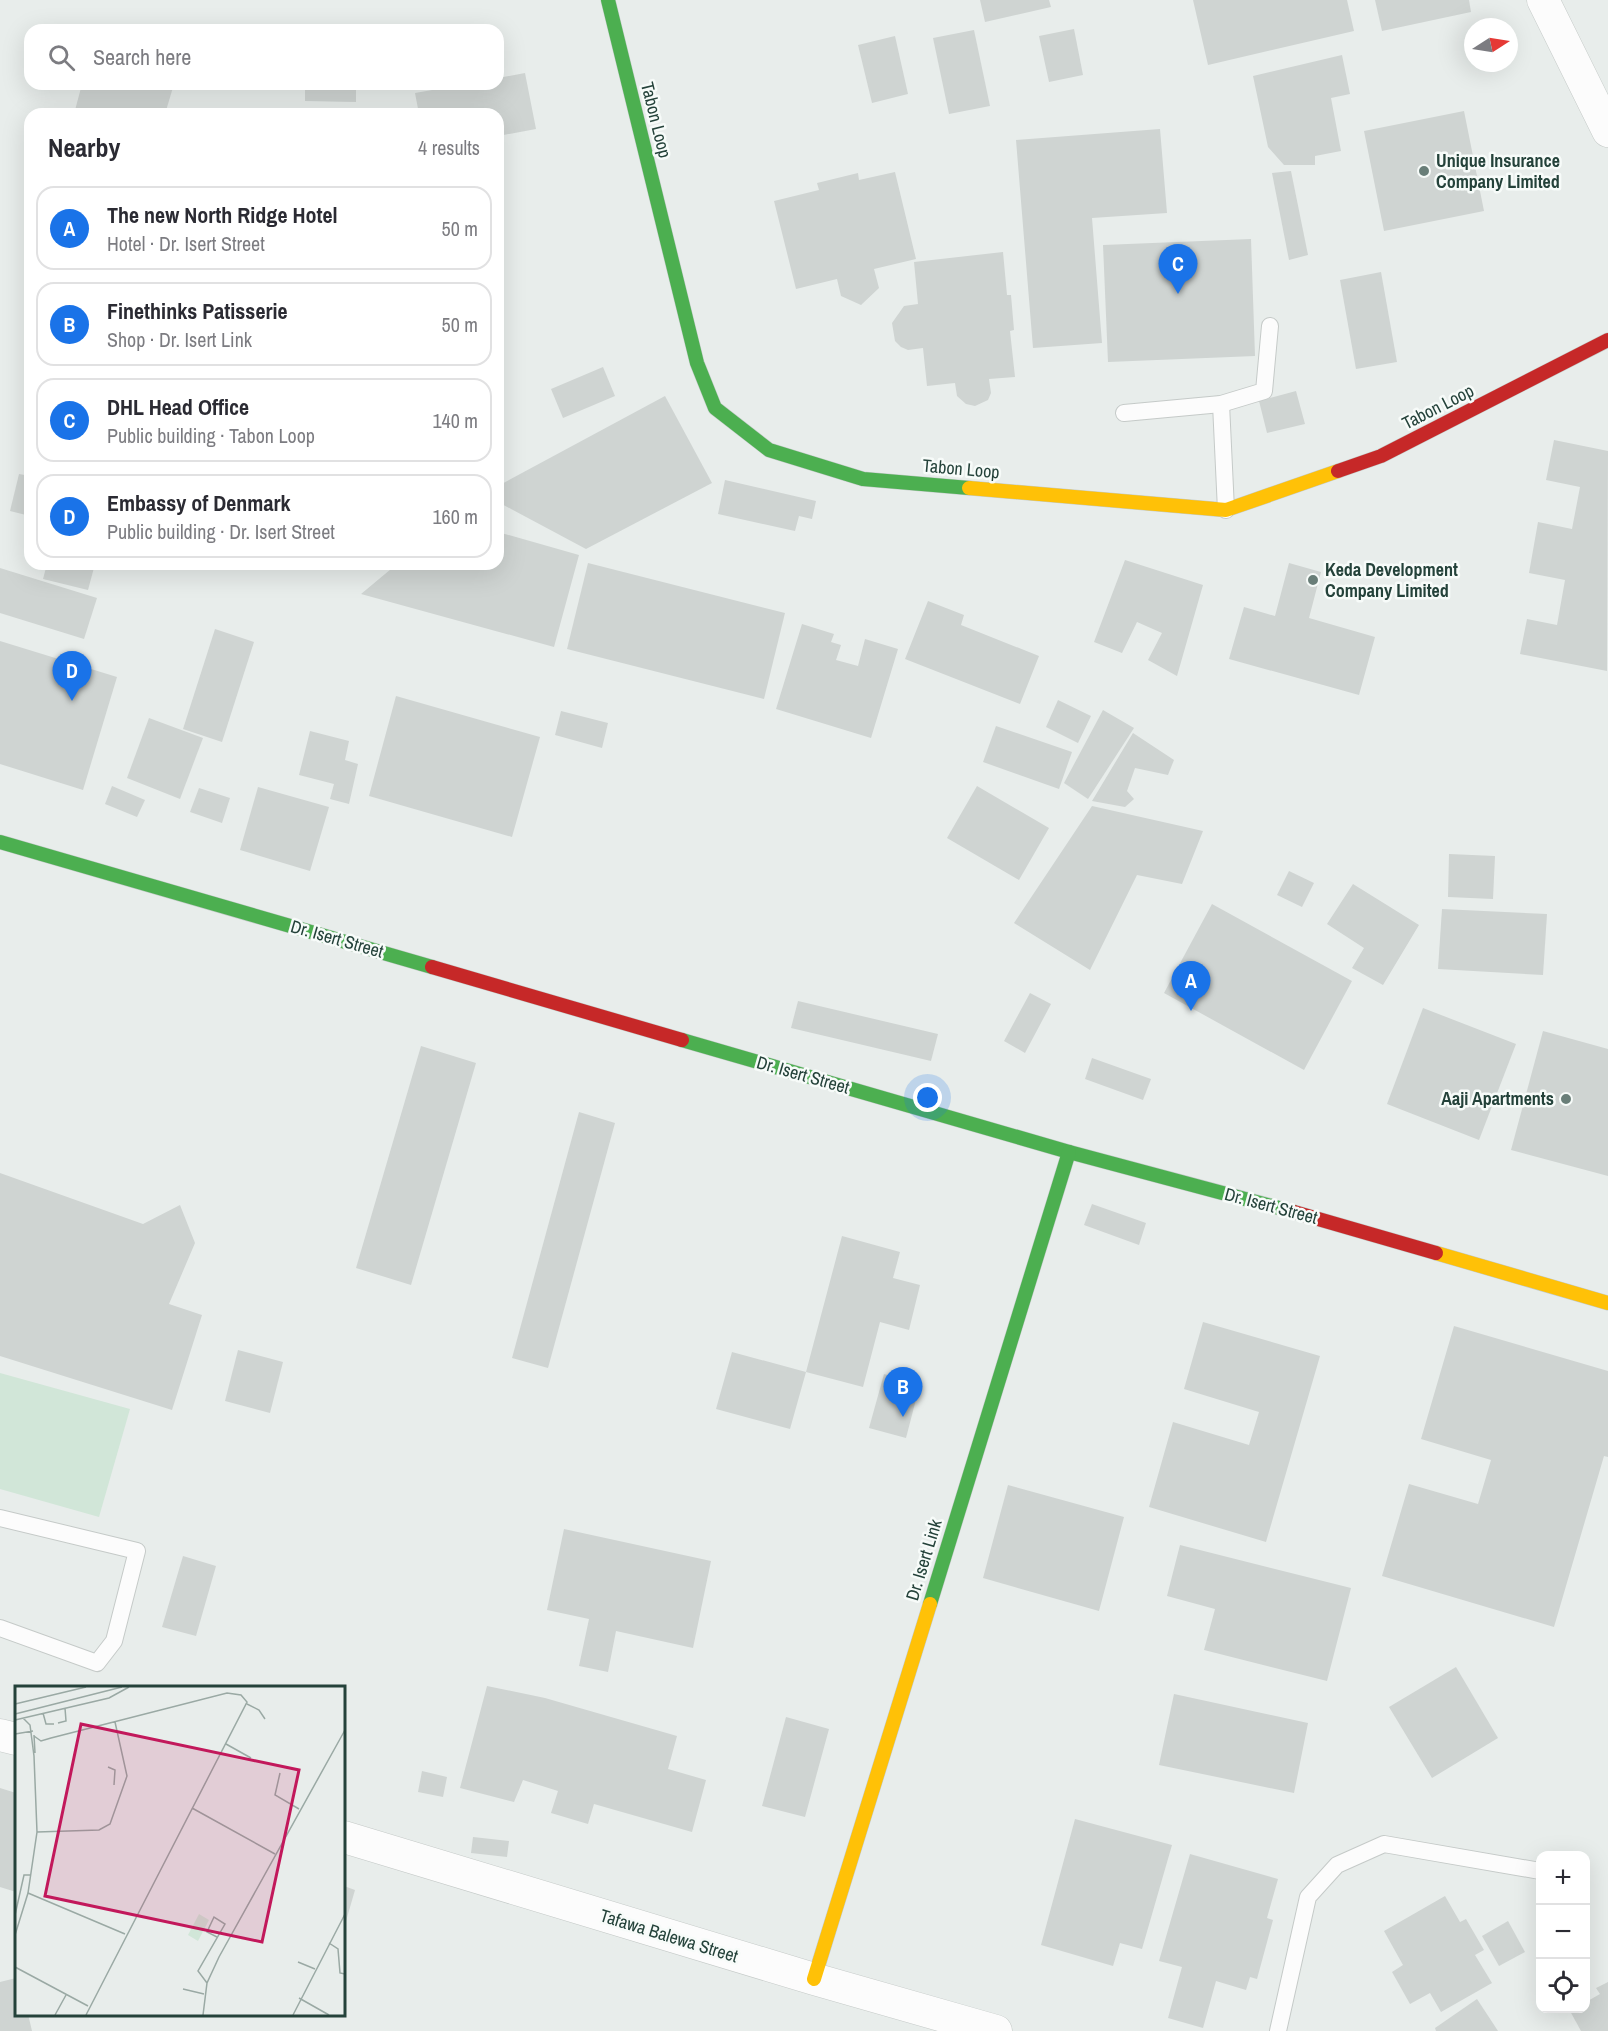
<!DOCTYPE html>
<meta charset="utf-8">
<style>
body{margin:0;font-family:"Archivo Narrow",sans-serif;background:#f7f7f7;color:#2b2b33}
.controls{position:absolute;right:18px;bottom:18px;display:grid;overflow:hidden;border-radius:12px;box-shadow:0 6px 24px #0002}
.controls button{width:54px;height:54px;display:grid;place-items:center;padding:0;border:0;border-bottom:2px solid #e1e1e2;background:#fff;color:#2b2b33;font:30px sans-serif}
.compass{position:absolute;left:1464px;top:18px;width:54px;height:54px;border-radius:50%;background:#fff;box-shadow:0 6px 24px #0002;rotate:78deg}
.you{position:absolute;left:928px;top:1098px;width:21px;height:21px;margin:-15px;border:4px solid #fff;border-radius:50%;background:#1a73e8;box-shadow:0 0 0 9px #1a73e833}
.badge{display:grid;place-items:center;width:39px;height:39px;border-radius:50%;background:#1a73e8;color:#fff;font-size:20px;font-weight:700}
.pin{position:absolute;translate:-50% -50px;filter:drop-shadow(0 2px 3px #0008)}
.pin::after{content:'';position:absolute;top:32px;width:21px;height:18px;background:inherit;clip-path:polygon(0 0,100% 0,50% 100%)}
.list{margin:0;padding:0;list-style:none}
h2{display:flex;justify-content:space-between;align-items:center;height:78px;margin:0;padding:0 24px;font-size:26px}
h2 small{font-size:20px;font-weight:400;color:#7c7c81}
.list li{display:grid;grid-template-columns:39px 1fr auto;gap:18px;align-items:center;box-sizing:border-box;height:84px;margin:0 12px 12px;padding:0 12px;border:2px solid #e1e1e2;border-radius:18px}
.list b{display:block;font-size:22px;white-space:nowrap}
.list p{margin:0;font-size:20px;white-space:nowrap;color:#7c7c81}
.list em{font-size:20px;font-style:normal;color:#7c7c81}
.icon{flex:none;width:33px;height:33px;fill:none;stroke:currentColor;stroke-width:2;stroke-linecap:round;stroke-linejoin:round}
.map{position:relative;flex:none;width:1608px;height:2031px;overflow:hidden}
.search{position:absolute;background:#fff;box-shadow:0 6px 24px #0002;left:24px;top:24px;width:480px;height:66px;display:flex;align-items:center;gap:15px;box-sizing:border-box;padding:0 21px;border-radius:18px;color:#7c7c81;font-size:22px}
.panel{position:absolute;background:#fff;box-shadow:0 6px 24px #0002;left:24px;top:108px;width:480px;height:462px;border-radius:18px}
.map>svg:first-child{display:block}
.green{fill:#d1e6d8}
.building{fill:#cfd4d2}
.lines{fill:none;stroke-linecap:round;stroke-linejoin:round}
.lane-casing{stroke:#c5cac8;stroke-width:18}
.street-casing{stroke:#c5cac8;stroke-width:33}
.fast-casing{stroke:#c3cbc8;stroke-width:15}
.slow-casing{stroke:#c3cbc8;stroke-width:15}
.jam-casing{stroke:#c3cbc8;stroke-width:15}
.lane{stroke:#fcfcfc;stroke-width:16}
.street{stroke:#fcfcfc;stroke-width:32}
.fast{stroke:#4caf50;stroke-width:14}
.slow{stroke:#ffc107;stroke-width:14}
.jam{stroke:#c62828;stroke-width:14}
.poi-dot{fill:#697e78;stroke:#f7fbf9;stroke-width:2}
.labels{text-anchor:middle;stroke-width:5;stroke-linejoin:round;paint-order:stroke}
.street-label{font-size:18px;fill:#24423a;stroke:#f7fbf9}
.poi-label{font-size:18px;font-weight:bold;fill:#24423a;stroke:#f7fbf9;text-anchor:start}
.inset-road{fill:none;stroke:#9aa9a4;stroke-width:1.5}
.view{fill:#c2185b;fill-opacity:0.15;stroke:#c2185b;stroke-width:3}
.inset-edge{fill:none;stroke:#24423a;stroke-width:3}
</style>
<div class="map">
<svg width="1608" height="2031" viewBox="0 0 1608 2031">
<rect width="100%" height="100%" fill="#e8edeb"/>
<!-- green -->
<polygon class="green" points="0,1373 130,1409 99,1517 0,1489"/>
<!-- building -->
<g class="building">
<polygon points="980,0 1049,0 1051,7 985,22"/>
<polygon points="1193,0 1347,0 1354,31 1208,65"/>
<polygon points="1375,0 1469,0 1471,12 1382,31"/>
<polygon points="305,26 356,27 356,30 305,30"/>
<polygon points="1074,29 1083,75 1049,82 1039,36"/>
<polygon points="974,30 990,106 949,114 933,38"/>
<polygon points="895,36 908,94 872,103 858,45"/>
<polygon points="1342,55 1350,94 1331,98 1341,151 1315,156 1315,165 1284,165 1268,147 1253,76"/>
<polygon points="525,73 536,129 498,136 498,114 419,114 415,93 466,84 498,84 498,78"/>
<polygon points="82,84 174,84 165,114 74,114"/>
<polygon points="305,84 356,84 356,102 305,101"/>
<polygon points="1464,111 1484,211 1384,231 1364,131"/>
<polygon points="1160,129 1167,213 1092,218 1102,343 1033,348 1016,140"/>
<polygon points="1291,171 1308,255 1289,260 1272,173"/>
<polygon points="895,172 916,259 874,269 879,288 861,305 841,296 837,279 796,289 774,201 819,190 817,183 858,173 859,180"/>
<polygon points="1251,239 1255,356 1108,362 1103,245"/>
<polygon points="1003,252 1007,295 1011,295 1014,330 1010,331 1015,377 989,379 991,393 988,400 975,406 966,404 957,396 955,383 927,386 923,348 908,350 901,347 895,341 892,323 904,306 918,304 914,262"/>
<polygon points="1381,272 1397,362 1356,369 1340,280"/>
<polygon points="603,367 615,396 563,418 551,389"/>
<polygon points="1296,391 1305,424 1267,433 1259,401"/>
<polygon points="665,396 712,483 586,549 498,502 498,486"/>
<polygon points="1554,440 1608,451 1607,671 1520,654 1527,619 1557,625 1565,580 1529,573 1538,522 1572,529 1580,487 1546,480"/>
<polygon points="19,474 30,476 30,516 10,511"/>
<polygon points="725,480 816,501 812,519 799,516 795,531 718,514"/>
<polygon points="498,532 579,555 554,647 361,594 397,564 498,564"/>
<polygon points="1125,560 1203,585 1177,676 1148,660 1162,633 1137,622 1122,653 1094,642"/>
<polygon points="588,563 785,613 764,699 567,649"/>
<polygon points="1289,563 1321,572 1309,618 1375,637 1359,695 1229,659 1244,607 1275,616"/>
<polygon points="47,564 95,564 88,590 43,579"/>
<polygon points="0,568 97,598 84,639 0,613"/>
<polygon points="928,601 964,615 961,625 1039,656 1020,704 905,659"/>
<polygon points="802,624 834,634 831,642 841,645 836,660 858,666 865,639 898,649 871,738 776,709"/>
<polygon points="215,629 254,642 222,742 183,729"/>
<polygon points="0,641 117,677 83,790 0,764"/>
<polygon points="396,696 540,737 512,837 369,796"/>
<polygon points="1058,700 1091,716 1078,743 1046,727"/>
<polygon points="1103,710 1134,728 1088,799 1064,783"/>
<polygon points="561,711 608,723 602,748 555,735"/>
<polygon points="149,718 203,738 180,799 127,778"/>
<polygon points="996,726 1072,752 1059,789 983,762"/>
<polygon points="310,731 349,741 345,760 358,764 349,804 330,799 334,784 299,775"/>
<polygon points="1133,733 1174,760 1168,775 1135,768 1127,791 1134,799 1125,807 1092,801"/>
<polygon points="112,786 145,800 137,817 105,804"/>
<polygon points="977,786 1049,828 1019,880 947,838"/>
<polygon points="258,787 329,807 310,871 240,850"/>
<polygon points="199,788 230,798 222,823 190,812"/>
<polygon points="1092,806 1203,831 1182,884 1137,875 1090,970 1014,923"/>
<polygon points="1449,854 1495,856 1493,899 1448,897"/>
<polygon points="1289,871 1314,883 1302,907 1277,895"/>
<polygon points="1353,884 1419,925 1383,985 1352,968 1364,948 1327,924"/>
<polygon points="1212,904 1352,981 1304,1070 1164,993"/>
<polygon points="1442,909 1547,914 1543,975 1438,969"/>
<polygon points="1030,993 1051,1004 1025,1053 1004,1041"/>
<polygon points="798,1001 938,1034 931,1061 791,1028"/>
<polygon points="1423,1008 1516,1044 1479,1140 1387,1104"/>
<polygon points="1543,1031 1608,1049 1608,1176 1511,1150"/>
<polygon points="421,1046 476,1063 411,1285 356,1268"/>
<polygon points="1092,1058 1151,1079 1143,1100 1085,1079"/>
<polygon points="579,1112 615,1123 548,1368 512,1358"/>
<polygon points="0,1173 143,1224 180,1205 195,1243 169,1304 202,1315 172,1410 0,1356"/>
<polygon points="1092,1204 1146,1223 1139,1245 1084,1225"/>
<polygon points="842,1236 900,1252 893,1278 920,1285 909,1330 880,1322 863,1387 806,1372 790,1429 716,1409 732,1352 806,1372"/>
<polygon points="1203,1322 1320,1356 1266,1542 1149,1507 1173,1422 1249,1445 1259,1412 1184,1389"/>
<polygon points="1454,1326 1608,1371 1608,1457 1604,1456 1554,1627 1382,1576 1409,1484 1478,1504 1491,1460 1421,1439"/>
<polygon points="238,1350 283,1362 270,1413 225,1401"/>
<polygon points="884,1374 920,1384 906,1438 869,1428"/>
<polygon points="1008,1485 1124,1517 1099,1611 983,1578"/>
<polygon points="564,1529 711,1561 693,1648 616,1631 608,1672 579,1666 589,1619 547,1610"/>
<polygon points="1180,1545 1351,1588 1327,1681 1204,1650 1215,1609 1167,1596"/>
<polygon points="183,1556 216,1566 196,1636 162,1627"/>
<polygon points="1456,1667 1498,1738 1432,1778 1389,1707"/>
<polygon points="487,1686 545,1698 677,1736 668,1769 706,1780 692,1832 594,1804 588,1824 551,1813 558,1791 523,1780 514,1802 460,1788"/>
<polygon points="1174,1694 1308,1723 1294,1793 1159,1765"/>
<polygon points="786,1717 829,1729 805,1817 762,1806"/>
<polygon points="422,1771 447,1777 443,1797 418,1792"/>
<polygon points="0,1788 16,1793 16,1892 0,1887"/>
<polygon points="1075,1819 1172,1845 1142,1949 1120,1943 1113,1966 1041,1945"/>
<polygon points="473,1837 509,1841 507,1857 471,1853"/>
<polygon points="1190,1854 1278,1879 1267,1918 1273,1920 1257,1979 1250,1977 1246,1990 1216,1981 1203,2028 1168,2018 1182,1967 1159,1961"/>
<polygon points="344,1886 355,1890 344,1928"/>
<polygon points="1445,1896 1460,1922 1466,1919 1484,1950 1475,1955 1492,1983 1441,2012 1430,1993 1410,2004 1392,1972 1403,1965 1384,1931"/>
<polygon points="1508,1921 1525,1952 1499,1966 1482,1936"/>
<polygon points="16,1978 16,2014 28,2014 32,2031 0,2031 0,1982"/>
<polygon points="1608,1982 1608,2031 1581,2031 1570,2011 1586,2008 1586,2002 1600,1994 1596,1988"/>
<polygon points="1477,1999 1498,2031 1436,2031 1435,2028"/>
</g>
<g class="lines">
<!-- lane casing -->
<g class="lane-casing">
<g id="lane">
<polyline points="1221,404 1226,510"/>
<polyline points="1124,413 1221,404 1264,391 1270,326"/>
<polyline points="0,1518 137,1551 114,1641 97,1663 0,1628"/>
<polyline points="1278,2031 1308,1897 1337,1865 1384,1844 1540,1871"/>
</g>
</g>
<!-- street casing -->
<g class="street-casing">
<g id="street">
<polyline points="1543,0 1608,131"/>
<polyline points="0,1735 16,1739"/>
<polyline points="344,1837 814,1979 996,2031"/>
</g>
</g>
<!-- fast casing -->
<g class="fast-casing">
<g id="fast">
<polyline points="608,0 697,363 715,408 769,450 863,479 969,488"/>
<polyline points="0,842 432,967"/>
<polyline points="682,1040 1069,1152 1294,1212"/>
<polyline points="930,1604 1069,1152"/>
</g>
</g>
<!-- slow casing -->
<g class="slow-casing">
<g id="slow">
<polyline points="969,488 1226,510 1338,471"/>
<polyline points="1436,1253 1608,1303"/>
<polyline points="814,1979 930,1604"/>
</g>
</g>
<!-- jam casing -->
<g class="jam-casing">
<g id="jam">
<polyline points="1338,471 1381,456 1608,340"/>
<polyline points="432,967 682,1040"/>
<polyline points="1294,1212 1436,1253"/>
</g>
</g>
<!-- lane -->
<use href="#lane" class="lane"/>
<!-- street -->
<use href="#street" class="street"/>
<!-- fast -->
<use href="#fast" class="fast"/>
<!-- slow -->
<use href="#slow" class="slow"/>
<!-- jam -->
<use href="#jam" class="jam"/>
</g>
<!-- markers -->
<g class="poi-dot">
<circle cx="1424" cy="171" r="6"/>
<circle cx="1313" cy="580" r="6"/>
<circle cx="1566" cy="1099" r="6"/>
</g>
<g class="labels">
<!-- street labels -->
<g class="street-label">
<text transform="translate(656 120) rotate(76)" y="6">Tabon Loop</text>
<text transform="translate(1438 407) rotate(-27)" y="6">Tabon Loop</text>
<text transform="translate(961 469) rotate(5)" y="6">Tabon Loop</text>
<text transform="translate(337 939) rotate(16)" y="6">Dr. Isert Street</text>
<text transform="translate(803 1075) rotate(16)" y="6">Dr. Isert Street</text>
<text transform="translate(1271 1206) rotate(15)" y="6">Dr. Isert Street</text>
<text transform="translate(924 1560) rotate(-73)" y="6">Dr. Isert Link</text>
<text transform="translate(669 1936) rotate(17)" y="6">Tafawa Balewa Street</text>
</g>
<!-- poi labels -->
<g class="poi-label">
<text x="1436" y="167">Unique Insurance<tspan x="1436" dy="21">Company Limited</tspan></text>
<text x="1325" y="576">Keda Development<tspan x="1325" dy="21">Company Limited</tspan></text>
<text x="1554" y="1105" text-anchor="end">Aaji Apartments</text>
</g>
</g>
<!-- overview -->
<g transform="translate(15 1686)">
<rect width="330" height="330" fill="#e8edeb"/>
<path d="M184 228 194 234 183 255 173 249Z" fill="#d1e6d8"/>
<path class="inset-road" d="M0 18 71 1M232 18 244 24 250 33M28 27 31 38H39M0 28 107 1M0 34 94 12 114 1M43 37 51 35 50 22M0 48 18 45M19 49 20 67M19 50 26 55 36 52 212 7 226 9 232 16 71 329M211 58 236 72M93 81 100 84 99 99M265 87 260 109 284 123M177 122 260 168M22 146 84 144 95 138 112 90 100 36M13 207 110 248M0 229 9 189H16M0 249 13 207 22 146 19 70 15 39 8 32M314 257 323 263 325 287 330 288M283 276 300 283M0 281 73 320M192 297 183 285 210 238 199 231 192 246 202 251M168 303 189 308M284 312 314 329M40 329 51 309M188 329 192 297 204 271 330 44M278 329 330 228"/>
<path class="view" d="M66 38 284 84 247 256 30 210Z"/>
<rect width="330" height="330" class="inset-edge"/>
</g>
</svg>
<div class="controls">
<button>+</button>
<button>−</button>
<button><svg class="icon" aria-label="locate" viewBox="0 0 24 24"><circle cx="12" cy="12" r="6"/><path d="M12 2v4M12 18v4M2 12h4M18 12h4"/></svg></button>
</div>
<svg class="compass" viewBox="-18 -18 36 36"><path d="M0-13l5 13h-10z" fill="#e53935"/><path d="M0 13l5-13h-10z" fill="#7c7c81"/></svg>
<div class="you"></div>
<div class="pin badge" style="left:1191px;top:1011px">A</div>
<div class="pin badge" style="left:903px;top:1417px">B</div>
<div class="pin badge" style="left:1178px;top:294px">C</div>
<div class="pin badge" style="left:72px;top:701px">D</div>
<div class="search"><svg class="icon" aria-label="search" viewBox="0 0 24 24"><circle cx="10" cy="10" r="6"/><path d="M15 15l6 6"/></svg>Search here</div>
<section class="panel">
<h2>Nearby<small>4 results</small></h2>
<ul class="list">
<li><span class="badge">A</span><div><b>The new North Ridge Hotel</b><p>Hotel · Dr. Isert Street</p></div><em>50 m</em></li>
<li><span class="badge">B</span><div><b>Finethinks Patisserie</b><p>Shop · Dr. Isert Link</p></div><em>50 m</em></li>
<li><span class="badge">C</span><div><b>DHL Head Office</b><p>Public building · Tabon Loop</p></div><em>140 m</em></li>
<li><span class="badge">D</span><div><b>Embassy of Denmark</b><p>Public building · Dr. Isert Street</p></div><em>160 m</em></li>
</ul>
</section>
</div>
